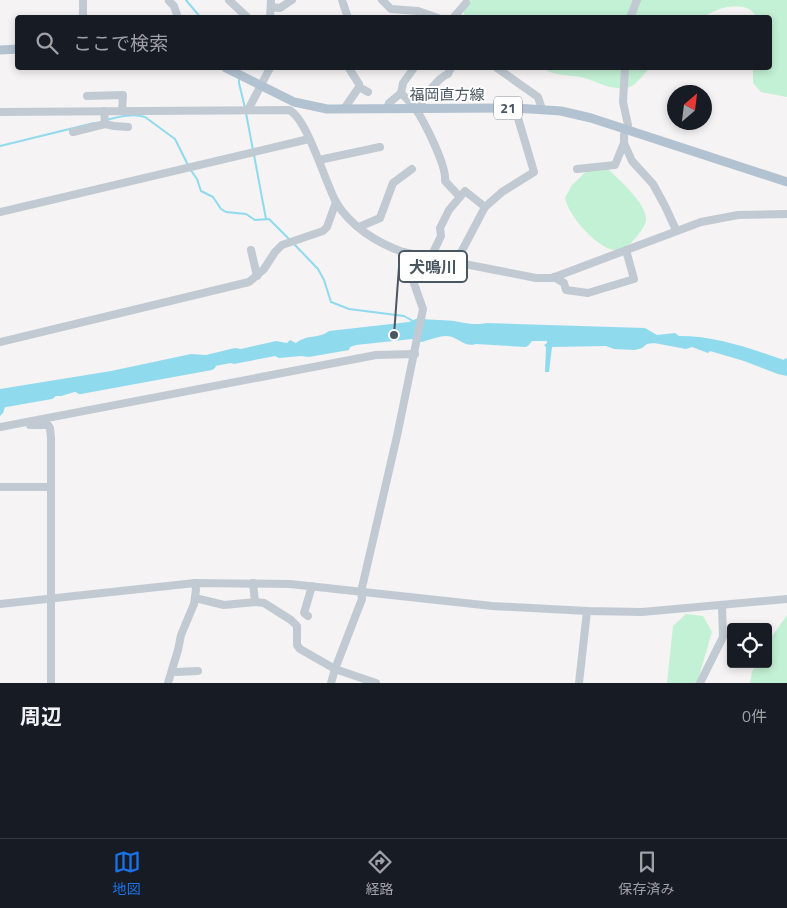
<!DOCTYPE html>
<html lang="ja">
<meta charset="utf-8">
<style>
body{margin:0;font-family:"Titillium Web","Noto Sans JP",sans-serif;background:#20242c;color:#f1f3f6}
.controls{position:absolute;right:15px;bottom:15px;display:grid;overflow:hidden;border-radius:5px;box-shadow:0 2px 8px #0003}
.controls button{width:45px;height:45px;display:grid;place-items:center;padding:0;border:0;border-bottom:1px solid #363941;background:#171b24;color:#f1f3f6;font:25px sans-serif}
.compass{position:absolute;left:667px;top:85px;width:45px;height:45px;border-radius:50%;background:#171b24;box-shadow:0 2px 8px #0003;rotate:28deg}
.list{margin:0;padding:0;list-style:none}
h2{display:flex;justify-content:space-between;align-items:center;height:65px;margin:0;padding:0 20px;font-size:21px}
h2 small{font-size:16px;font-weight:400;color:#9ea1a6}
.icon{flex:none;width:28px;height:28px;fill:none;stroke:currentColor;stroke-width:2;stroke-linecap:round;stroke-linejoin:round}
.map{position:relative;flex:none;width:787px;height:683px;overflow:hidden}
.search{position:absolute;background:#171b24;box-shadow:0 2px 8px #0003;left:15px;right:15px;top:15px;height:55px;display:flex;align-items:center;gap:12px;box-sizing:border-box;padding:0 18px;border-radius:5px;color:#9ea1a6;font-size:19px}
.sheet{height:155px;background:#171b24}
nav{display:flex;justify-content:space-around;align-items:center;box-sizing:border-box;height:70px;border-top:1px solid #363941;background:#171b24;font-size:14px;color:#9ea1a6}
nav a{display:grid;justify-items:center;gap:2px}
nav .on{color:#1a73e8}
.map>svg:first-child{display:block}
.green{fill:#c3f1d5}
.water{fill:#90daee}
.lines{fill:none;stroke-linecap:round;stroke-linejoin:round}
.stream{stroke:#90daee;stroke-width:2}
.river{stroke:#90daee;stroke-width:10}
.minor{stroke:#c1cad2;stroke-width:8}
.major{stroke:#b3c2d1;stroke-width:9}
.labels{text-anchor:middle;stroke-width:4;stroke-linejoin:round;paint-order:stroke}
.shield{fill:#fff;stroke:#808990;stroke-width:1}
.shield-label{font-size:14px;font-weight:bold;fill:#4a5661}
.street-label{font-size:15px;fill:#4a5661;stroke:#fff}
.leader{fill:none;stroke:#4a5661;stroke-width:2}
.callout-dot{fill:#4a5661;stroke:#fff;stroke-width:2}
.callout{fill:#fff;stroke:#4a5661;stroke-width:2}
.callout-label{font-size:16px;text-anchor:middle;font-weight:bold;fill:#4a5661}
</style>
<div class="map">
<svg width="787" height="683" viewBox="0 0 787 683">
<rect width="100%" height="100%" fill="#f5f3f3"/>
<!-- green -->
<g class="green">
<path d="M463 0H787V97L761 92 753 83V68H770V18L756 17C750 0 718 5 703 18H464Z"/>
<path d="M543 68H650C644 73 637 84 630 87 615 92 598 82 584 78 571 74 554 77 543 68Z"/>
<path d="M591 167 607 168C618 179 653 209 645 224 641 233 632 241 626 249 621 250 615 251 610 249 593 243 569 216 565 198L572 185Z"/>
<polygon points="686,614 703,616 712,632 697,683 667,683 673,626"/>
<polygon points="787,615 787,683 750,683 752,672 756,664 768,664 768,642"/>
</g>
<!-- water -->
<path class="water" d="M418 318C431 321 446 319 459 322 469 324 477 325 487 323L645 328 657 335 675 333 679 336C716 336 749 348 784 360L785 358 787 359V376L778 374 744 361 710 351 708 353 692 347 686 349 654 343 647 344 642 348 635 350 614 349 606 346 552 347 549 372H545L546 347 544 345 547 343V341H532L528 346 525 347 476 344C464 348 459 337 447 336 436 336 426 342 420 342 417 342 415 340 412 339L356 345 350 347 349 350 309 357 301 356 279 358 275 356 234 364 231 363 204 368 193 367 179 368 157 374 115 380 61 396H33L6 404 3 413 0 416V389L111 371 191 354 206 355 235 348 241 349 276 341 287 343 290 340 296 343C307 334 319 339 329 331L409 322Z"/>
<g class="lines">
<!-- stream -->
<g class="stream">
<polyline points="186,0 201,18"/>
<polyline points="239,79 239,83 245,108"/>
<polyline points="246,113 253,150"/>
<path d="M106 120C118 117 133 113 145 117L175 139 188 165"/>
<polyline points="0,146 94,123"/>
<polyline points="254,155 266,219"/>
<polyline points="190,169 197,179 201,191 213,197 221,209 226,212 246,214 255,220 269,219 289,239"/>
<polyline points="294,244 318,269 324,280 331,302 349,309 404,316 413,321"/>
</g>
<!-- river -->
<g class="river">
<polyline points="80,389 211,365"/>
<polyline points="0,403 51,394"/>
</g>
<!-- minor -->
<g class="minor">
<polyline points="229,0 248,18"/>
<polyline points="342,0 348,18"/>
<polyline points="382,0 391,9 418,11 438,18"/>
<polyline points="169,1 174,6 178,18"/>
<polyline points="271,7 280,8 292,0"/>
<polyline points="83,18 83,0"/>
<polyline points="270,18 271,0"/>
<polyline points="453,18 466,3"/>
<polyline points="630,18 637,0"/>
<polyline points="497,68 538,97 542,109"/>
<polyline points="625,68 623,102 628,125 624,135 624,143 632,161 653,184 665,206 676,230"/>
<polyline points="359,87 368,92"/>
<path d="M401 93C406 98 411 103 415 108 424 121 447 166 445 181L460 197 449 210 440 228 441 236 431 257"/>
<polyline points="87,96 123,95 122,111"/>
<polyline points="344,109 359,87 359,84 350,70"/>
<polyline points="387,109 389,103 401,93 403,83 414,68"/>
<path d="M420 109C421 99 439 77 448 74L451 68"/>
<polyline points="248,110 270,68"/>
<polyline points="104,111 105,124 114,126 128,127"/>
<path d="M0 112 289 110C307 118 325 182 336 202 350 226 377 243 403 252L536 278H552L701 222 738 215 787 214"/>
<polyline points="73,132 105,124"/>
<polyline points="319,160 380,147"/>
<polyline points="577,169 615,165 624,143"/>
<polyline points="485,207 502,192 534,172 515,108"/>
<polyline points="0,212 309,139"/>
<polyline points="359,227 380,218 393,183 412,169"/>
<polyline points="251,250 257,276"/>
<polyline points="456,262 485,207 465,191 460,197"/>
<polyline points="554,277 564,283 566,290 588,293 634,279 626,250"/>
<polyline points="0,342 249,282 264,269 275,252 282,245 323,231 327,227 336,202"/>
<polyline points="30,425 48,425 50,428 51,438 51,683"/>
<polyline points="0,427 376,355 415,354"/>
<polyline points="0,487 50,487"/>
<polyline points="253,583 255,602"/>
<polyline points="195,598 224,605 256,602 264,603 291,620 297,626 297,645 300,649 335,669 376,683"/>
<polyline points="0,604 195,583 290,584 492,606 587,611 642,612 787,599"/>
<polyline points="308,616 304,613 312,586"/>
<polyline points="172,670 176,672 198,671"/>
<polyline points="168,683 178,650 181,635 194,604 196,590 195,583"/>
<polyline points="331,683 335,669 362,599 361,592 397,436 423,309 403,252"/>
<polyline points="579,683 587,611"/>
<polyline points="700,683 723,637 722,606"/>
</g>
<!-- major -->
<g class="major">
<polyline points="0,50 18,49"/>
<polyline points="226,68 294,102 327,109 515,108 561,111 591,118 787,182"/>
</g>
</g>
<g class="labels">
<!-- shield labels -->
<rect class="shield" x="494" y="96.5" width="28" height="23" rx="4"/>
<g class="shield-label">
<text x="508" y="113">21</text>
</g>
<!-- street labels -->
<g class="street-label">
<text x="447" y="100">福岡直方線</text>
</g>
</g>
<!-- callouts -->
<path class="leader" d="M394 335L399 267"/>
<circle class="callout-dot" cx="394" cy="335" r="5"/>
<rect class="callout" x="399" y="251" width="68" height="31" rx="5"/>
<g class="callout-label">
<text x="433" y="273">犬鳴川</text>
</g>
</svg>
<div class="controls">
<button><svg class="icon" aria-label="locate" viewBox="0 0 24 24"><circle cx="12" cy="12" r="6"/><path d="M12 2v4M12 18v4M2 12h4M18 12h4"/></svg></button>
</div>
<svg class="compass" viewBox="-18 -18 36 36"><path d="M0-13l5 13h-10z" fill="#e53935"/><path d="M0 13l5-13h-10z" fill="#9ea1a6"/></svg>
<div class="search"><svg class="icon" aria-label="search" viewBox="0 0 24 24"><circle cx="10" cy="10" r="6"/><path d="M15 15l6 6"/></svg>ここで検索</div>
</div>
<section class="sheet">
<h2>周辺<small>0件</small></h2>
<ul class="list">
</ul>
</section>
<nav>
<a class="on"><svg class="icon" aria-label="map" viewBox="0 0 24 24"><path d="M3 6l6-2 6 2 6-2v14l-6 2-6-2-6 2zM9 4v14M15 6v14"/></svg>地図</a>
<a><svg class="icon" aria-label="directions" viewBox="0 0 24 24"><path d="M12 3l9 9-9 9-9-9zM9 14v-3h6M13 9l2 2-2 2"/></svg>経路</a>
<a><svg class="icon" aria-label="saved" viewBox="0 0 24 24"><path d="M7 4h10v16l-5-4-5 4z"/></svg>保存済み</a>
</nav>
